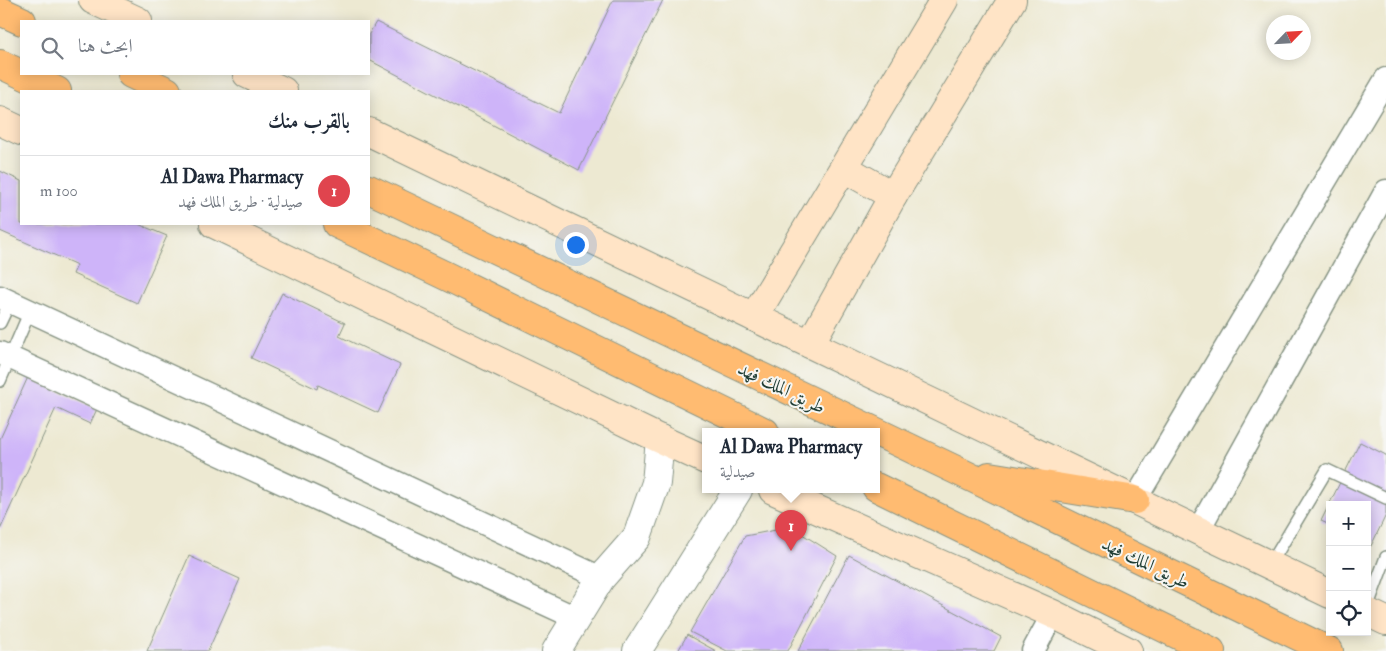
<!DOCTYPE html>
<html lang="ar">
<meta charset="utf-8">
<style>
body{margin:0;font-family:"IM FELL Double Pica",Amiri,serif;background:#f2f2f3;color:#1f2937;direction:rtl}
.controls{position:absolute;right:15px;bottom:15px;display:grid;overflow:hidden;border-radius:0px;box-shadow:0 2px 12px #0003}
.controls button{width:45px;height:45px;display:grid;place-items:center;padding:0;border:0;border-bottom:1px solid #e0e1e3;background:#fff;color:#1f2937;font:25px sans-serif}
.compass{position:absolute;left:1266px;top:15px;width:45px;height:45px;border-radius:50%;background:#fff;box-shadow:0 2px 12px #0003;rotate:65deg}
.you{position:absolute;left:575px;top:244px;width:18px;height:18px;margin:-12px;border:4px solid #fff;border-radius:50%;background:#1a73e8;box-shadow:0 0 0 8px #1a73e833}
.badge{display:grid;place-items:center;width:32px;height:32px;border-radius:50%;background:#d1495b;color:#fff;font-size:16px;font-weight:700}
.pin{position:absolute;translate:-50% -41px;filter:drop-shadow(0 1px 2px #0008)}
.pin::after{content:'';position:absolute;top:26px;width:18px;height:15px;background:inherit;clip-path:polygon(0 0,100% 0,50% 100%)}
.popup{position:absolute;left:702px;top:428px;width:178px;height:65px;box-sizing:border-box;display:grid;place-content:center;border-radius:0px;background:#fff;filter:drop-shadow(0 1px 4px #0005);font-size:16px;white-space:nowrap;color:#747a83}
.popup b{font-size:19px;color:#1f2937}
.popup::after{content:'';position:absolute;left:50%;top:100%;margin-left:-10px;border:10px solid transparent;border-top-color:#fff}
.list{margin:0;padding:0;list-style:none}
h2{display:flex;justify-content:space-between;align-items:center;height:65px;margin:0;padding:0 20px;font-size:21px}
h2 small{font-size:16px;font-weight:400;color:#747a83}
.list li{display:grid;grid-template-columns:32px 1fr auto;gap:15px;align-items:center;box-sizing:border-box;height:70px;padding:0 20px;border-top:1px solid #e0e1e3}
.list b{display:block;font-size:19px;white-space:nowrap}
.list p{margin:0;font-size:16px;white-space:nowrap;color:#747a83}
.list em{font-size:16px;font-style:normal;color:#747a83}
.icon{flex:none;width:28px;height:28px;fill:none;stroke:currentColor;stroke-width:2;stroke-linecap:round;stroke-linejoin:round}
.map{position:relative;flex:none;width:1386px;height:651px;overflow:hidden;direction:ltr}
.search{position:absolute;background:#fff;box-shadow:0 2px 12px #0003;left:20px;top:20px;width:350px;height:55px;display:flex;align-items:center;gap:12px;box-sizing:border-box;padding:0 18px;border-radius:0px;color:#747a83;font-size:19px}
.panel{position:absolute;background:#fff;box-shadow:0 2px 12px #0003;left:20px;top:90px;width:350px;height:135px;border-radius:0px;direction:rtl}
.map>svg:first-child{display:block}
.building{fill:#ceb4f9}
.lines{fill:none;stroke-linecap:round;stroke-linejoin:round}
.service-casing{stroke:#869383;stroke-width:14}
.minor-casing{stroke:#869383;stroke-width:25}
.tertiary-casing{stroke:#869383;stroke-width:30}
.secondary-casing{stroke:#869383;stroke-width:30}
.trunk-casing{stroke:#869383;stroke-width:30}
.service{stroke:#fff;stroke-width:11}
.minor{stroke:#fff;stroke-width:22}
.tertiary{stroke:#fff;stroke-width:28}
.secondary{stroke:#ffe4c6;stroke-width:28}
.trunk{stroke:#ffbb71;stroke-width:28}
.labels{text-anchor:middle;stroke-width:4;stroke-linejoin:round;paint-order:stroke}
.street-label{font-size:19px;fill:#1f3d34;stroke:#f6f6f2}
</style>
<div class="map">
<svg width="1386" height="651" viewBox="0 0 1386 651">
<rect width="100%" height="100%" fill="#f6f6f2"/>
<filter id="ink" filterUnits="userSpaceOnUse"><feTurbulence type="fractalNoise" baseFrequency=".02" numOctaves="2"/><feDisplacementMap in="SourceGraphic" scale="10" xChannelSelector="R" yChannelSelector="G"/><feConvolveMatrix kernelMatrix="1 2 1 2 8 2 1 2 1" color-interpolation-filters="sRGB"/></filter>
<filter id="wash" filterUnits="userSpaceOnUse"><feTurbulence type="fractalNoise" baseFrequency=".0096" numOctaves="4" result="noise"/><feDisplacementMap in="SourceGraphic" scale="20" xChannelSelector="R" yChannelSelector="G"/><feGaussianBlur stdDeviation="1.12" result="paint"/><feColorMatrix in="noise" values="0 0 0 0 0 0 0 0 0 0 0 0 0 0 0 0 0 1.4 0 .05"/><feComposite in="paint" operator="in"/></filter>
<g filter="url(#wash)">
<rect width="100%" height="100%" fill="#ede9d2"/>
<g id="blocks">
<!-- building -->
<g class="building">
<polygon points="613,0 663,0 579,170 369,60 369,34 376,22 559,113"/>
<polygon points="0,171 21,181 21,224 138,224 167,236 137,303 73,274 77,265 0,231"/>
<polygon points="282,293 345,323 339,336 400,365 378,413 318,385 317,389 251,358"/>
<polygon points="28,377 97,409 90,424 56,408 0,530 0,439"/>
<polygon points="1360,442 1386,455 1386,515 1371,546 1367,544 1367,505 1330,505 1330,525 1321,521"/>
<polygon points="791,527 837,556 788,651 727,651 690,632 745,536"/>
<polygon points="849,555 1001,637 994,651 798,651"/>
<polygon points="189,556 240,579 208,651 147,651"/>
<polygon points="687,635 716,651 678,651"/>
</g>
</g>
</g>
<g filter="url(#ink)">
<use href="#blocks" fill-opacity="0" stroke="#869383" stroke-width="1"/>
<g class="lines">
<!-- service casing -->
<g class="service-casing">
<g id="service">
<polyline points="0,323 10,302"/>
<polyline points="0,381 30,311"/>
<polyline points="1270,565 1327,470 1386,498"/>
<polyline points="1367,608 1386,557"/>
</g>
</g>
<!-- minor casing -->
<g class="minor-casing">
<g id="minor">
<polyline points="0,297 601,578"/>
<polyline points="0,353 576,618"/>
<polyline points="1135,500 1386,79"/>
<polyline points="1198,531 1386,191"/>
<polyline points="1033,651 1053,614"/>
</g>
</g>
<!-- tertiary casing -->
<g class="tertiary-casing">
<g id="tertiary">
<polyline points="556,651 601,578 637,537 656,483 660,439"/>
<polyline points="637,651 738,490"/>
</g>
</g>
<!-- secondary casing -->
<g class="secondary-casing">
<g id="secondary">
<polyline points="93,0 138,21"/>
<polyline points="247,74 283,91"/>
<polyline points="0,121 21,131"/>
<polyline points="369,132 1330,594"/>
<polyline points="844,168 893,196"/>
<polyline points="214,224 660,439 706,460"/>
<polyline points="754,317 944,0"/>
<polyline points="810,344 893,196 1012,0"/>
<polyline points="773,490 1053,614 1128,651"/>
<polyline points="1367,612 1386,621"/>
</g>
</g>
<!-- trunk casing -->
<g class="trunk-casing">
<g id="trunk">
<polyline points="0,11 22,21"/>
<polyline points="0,64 57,91"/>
<polyline points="131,74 167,91"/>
<polyline points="369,189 958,471 1329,651"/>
<polyline points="337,224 444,275 765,432"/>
<polyline points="989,476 1135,500"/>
<polyline points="876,487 1211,651"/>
</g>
</g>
<!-- service -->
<use href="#service" class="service"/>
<!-- minor -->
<use href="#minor" class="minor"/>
<!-- tertiary -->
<use href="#tertiary" class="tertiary"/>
<!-- secondary -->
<use href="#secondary" class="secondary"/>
<!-- trunk -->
<use href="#trunk" class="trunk"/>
</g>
</g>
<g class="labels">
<!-- street labels -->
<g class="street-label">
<text transform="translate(782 387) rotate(26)" y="7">طريق الملك فهد</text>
<text transform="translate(1146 562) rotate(26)" y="7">طريق الملك فهد</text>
</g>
</g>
</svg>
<div class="controls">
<button>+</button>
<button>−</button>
<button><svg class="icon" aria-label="locate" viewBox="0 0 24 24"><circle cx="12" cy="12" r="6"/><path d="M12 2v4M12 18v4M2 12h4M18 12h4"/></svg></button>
</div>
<svg class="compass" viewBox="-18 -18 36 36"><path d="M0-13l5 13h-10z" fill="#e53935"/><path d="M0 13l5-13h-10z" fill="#747a83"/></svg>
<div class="you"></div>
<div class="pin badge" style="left:791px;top:551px;background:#e0444e">1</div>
<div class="popup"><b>Al Dawa Pharmacy</b>صيدلية</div>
<div class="search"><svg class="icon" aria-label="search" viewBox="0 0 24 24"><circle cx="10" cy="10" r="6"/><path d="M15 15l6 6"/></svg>ابحث هنا</div>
<section class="panel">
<h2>بالقرب منك<small></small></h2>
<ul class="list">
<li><span class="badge" style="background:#e0444e">1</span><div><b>Al Dawa Pharmacy</b><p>صيدلية · طريق الملك فهد</p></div><em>100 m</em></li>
</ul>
</section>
</div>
